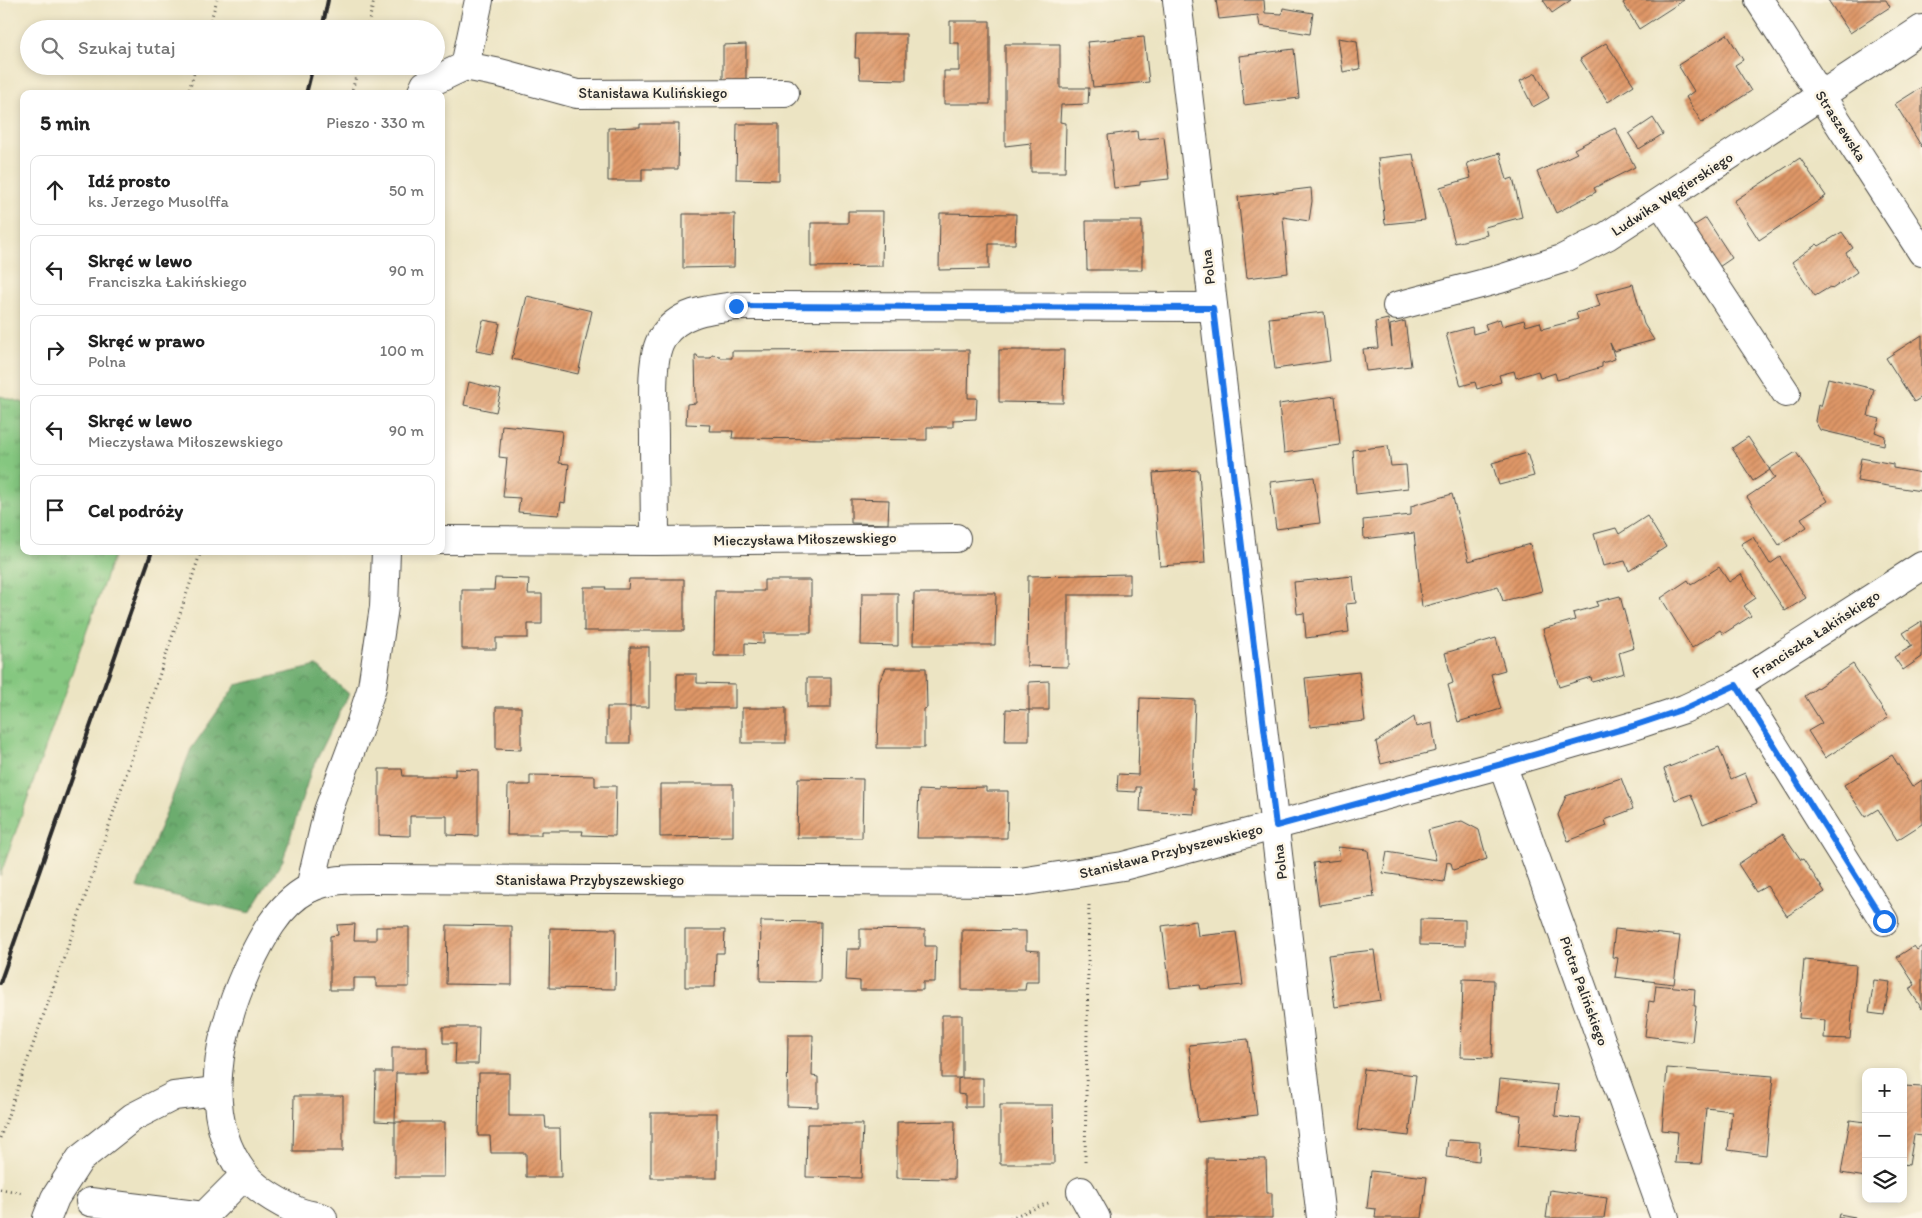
<!DOCTYPE html>
<html lang="pl">
<meta charset="utf-8">
<style>
body{margin:0;font-family:Itim,sans-serif;background:#f6f6f6;color:#222}
.controls{position:absolute;right:15px;bottom:15px;display:grid;overflow:hidden;border-radius:10px;box-shadow:0 2px 8px #0003}
.controls button{width:45px;height:45px;display:grid;place-items:center;padding:0;border:0;border-bottom:1px solid #e0e0e0;background:#fff;color:#222;font:25px sans-serif}
.stop{position:absolute;width:15px;height:15px;margin:-11px;border:4px solid #1a73e8;border-radius:50%;background:#fff}
.stop.end{background:#1a73e8;border-color:#fff;box-shadow:0 1px 5px #0008}
.list{margin:0;padding:0;list-style:none}
h2{display:flex;justify-content:space-between;align-items:center;height:65px;margin:0;padding:0 20px;font-size:21px}
h2 small{font-size:16px;font-weight:400;color:#767676}
.list li{display:grid;grid-template-columns:32px 1fr auto;gap:15px;align-items:center;box-sizing:border-box;height:70px;margin:0 10px 10px;padding:0 10px;border:1px solid #e0e0e0;border-radius:10px}
.list b{display:block;font-size:19px;white-space:nowrap}
.list p{margin:0;font-size:16px;white-space:nowrap;color:#767676}
.list em{font-size:16px;font-style:normal;color:#767676}
.icon{flex:none;width:28px;height:28px;fill:none;stroke:currentColor;stroke-width:2;stroke-linecap:round;stroke-linejoin:round}
.map{position:relative;flex:none;width:1922px;height:1218px;overflow:hidden}
.search{position:absolute;background:#fff;box-shadow:0 2px 8px #0003;left:20px;top:20px;width:425px;height:55px;display:flex;align-items:center;gap:12px;box-sizing:border-box;padding:0 18px;border-radius:28px;color:#767676;font-size:19px}
.panel{position:absolute;background:#fff;box-shadow:0 2px 8px #0003;left:20px;top:90px;width:425px;height:465px;border-radius:10px}
.map>svg:first-child{display:block}
.grass{fill:url(#grass-tufts);stroke:#587956}
.forest{fill:url(#forest-crowns);stroke:#4c6c4c}
.building{fill:url(#building-hatch)}
.lines{fill:none;stroke-linecap:round;stroke-linejoin:round}
.minor-casing{stroke:#484742;stroke-width:30}
.path{stroke:#484742;stroke-width:3;stroke-dasharray:1 4;stroke-linecap:butt}
.minor{stroke:#fff;stroke-width:28}
.rail{stroke:#2b2b2b;stroke-width:4}
.route{stroke:#1a73e8;stroke-width:6}
.labels{text-anchor:middle;stroke-width:5;stroke-linejoin:round;paint-order:stroke}
.street-label{font-size:15px;fill:#2b2b2b;stroke:#fcf5e5}
</style>
<div class="map">
<svg width="1922" height="1218" viewBox="0 0 1922 1218">
<defs>
<pattern id="grass-tufts" width="24" height="20" patternUnits="userSpaceOnUse" patternTransform="scale(1.25)"><rect width="24" height="20" fill="#85c780"/><path d="M3 7l-1-3M5 7V3M7 7l1-3M15 17l-1-3M17 17v-4M19 17l1-3" fill="none" stroke="#6da269"/></pattern>
<pattern id="forest-crowns" width="20" height="18" patternUnits="userSpaceOnUse" patternTransform="scale(1.25)"><rect width="20" height="18" fill="#6cac6e"/><path d="M2 6a3 3 0 1 1 6 0M12 15a3 3 0 1 1 6 0" fill="none" stroke="#598c5b"/></pattern>
<pattern id="building-hatch" width="6" height="6" patternUnits="userSpaceOnUse" patternTransform="scale(1.25)"><rect width="6" height="6" fill="#df9767"/><path d="M-1 1l2-2M0 6l6-6M5 7l2-2" fill="none" stroke="#b57b55"/></pattern>
</defs>
<rect width="100%" height="100%" fill="#fcf5e5"/>
<filter id="ink" filterUnits="userSpaceOnUse"><feTurbulence type="fractalNoise" baseFrequency=".02" numOctaves="2"/><feDisplacementMap in="SourceGraphic" scale="10" xChannelSelector="R" yChannelSelector="G"/><feConvolveMatrix kernelMatrix="1 2 1 2 8 2 1 2 1" color-interpolation-filters="sRGB"/></filter>
<filter id="wash" filterUnits="userSpaceOnUse"><feTurbulence type="fractalNoise" baseFrequency=".0096" numOctaves="4" result="noise"/><feDisplacementMap in="SourceGraphic" scale="20" xChannelSelector="R" yChannelSelector="G"/><feGaussianBlur stdDeviation="1.12" result="paint"/><feColorMatrix in="noise" values="0 0 0 0 0 0 0 0 0 0 0 0 0 0 0 0 0 1.4 0 .05"/><feComposite in="paint" operator="in"/></filter>
<g filter="url(#wash)">
<rect width="100%" height="100%" fill="#ece4c3"/>
<!-- grass -->
<polygon class="grass" points="0,396 24,403 24,551 115,551 0,876"/>
<!-- forest -->
<polygon class="forest" points="317,666 349,694 311,771 283,860 250,913 137,887 191,749 236,685"/>
<g id="blocks">
<!-- building -->
<g class="building">
<polygon points="1216,0 1264,0 1265,13 1282,14 1283,8 1313,13 1310,34 1260,26 1258,15 1219,19"/>
<polygon points="1543,0 1571,0 1552,13"/>
<polygon points="1627,0 1684,0 1639,29 1623,3"/>
<polygon points="1828,0 1886,0 1890,7 1850,33"/>
<polygon points="950,21 990,21 990,104 944,104 944,71 959,71 959,43 950,43"/>
<polygon points="856,34 906,34 906,80 860,79 859,58 855,58"/>
<polygon points="1727,34 1743,60 1735,65 1751,91 1702,123 1686,97 1694,91 1678,65"/>
<polygon points="1144,37 1149,82 1093,87 1087,42"/>
<polygon points="1338,38 1357,41 1360,69 1343,72"/>
<polygon points="1606,43 1634,85 1608,102 1580,59"/>
<polygon points="746,44 746,83 723,84 723,45"/>
<polygon points="1005,44 1060,44 1060,88 1089,88 1088,104 1061,105 1060,122 1066,123 1065,172 1031,172 1031,143 1005,146"/>
<polygon points="1294,49 1299,98 1244,105 1239,56"/>
<polygon points="1536,73 1549,98 1533,107 1520,81"/>
<polygon points="1922,87 1922,147 1895,104"/>
<polygon points="1653,118 1663,134 1639,149 1629,134"/>
<polygon points="640,124 679,124 678,169 642,169 642,181 608,181 608,128 640,127"/>
<polygon points="737,124 779,124 779,180 736,179"/>
<polygon points="1615,128 1635,167 1594,188 1596,192 1556,213 1537,172 1577,153 1574,149"/>
<polygon points="1137,131 1138,140 1164,137 1169,179 1140,182 1140,185 1114,188 1108,135"/>
<polygon points="1500,153 1507,180 1513,178 1522,217 1485,227 1487,235 1455,243 1440,187 1471,178 1467,163"/>
<polygon points="1413,154 1425,220 1385,224 1378,158"/>
<polygon points="1800,158 1826,196 1759,240 1734,201"/>
<polygon points="1311,188 1312,201 1309,221 1283,217 1288,273 1247,278 1238,197"/>
<polygon points="848,211 883,211 882,266 811,267 811,223 848,223"/>
<polygon points="940,213 1016,214 1015,244 989,244 989,269 939,270"/>
<polygon points="683,214 735,214 734,267 683,268"/>
<polygon points="1706,218 1732,258 1716,269 1690,228"/>
<polygon points="1086,221 1142,221 1142,270 1087,270"/>
<polygon points="1842,232 1853,248 1846,253 1857,272 1832,289 1830,287 1815,296 1792,262 1817,244 1819,246"/>
<polygon points="1633,284 1644,324 1654,340 1614,351 1610,343 1615,359 1602,363 1602,367 1557,380 1555,373 1540,378 1538,371 1516,378 1514,371 1499,375 1501,382 1477,389 1475,382 1461,386 1446,334 1472,327 1473,334 1487,330 1485,324 1500,319 1502,326 1524,320 1526,326 1540,322 1542,329 1565,323 1578,319 1576,313 1600,306 1596,294"/>
<polygon points="527,296 592,311 578,374 512,359"/>
<polygon points="1324,312 1330,361 1275,369 1269,318"/>
<polygon points="1388,319 1392,347 1390,325 1405,321 1411,366 1366,371 1363,349 1378,348 1375,322"/>
<polygon points="483,320 500,323 493,354 476,351"/>
<polygon points="1922,335 1922,397 1914,402 1886,358"/>
<polygon points="969,350 968,398 977,398 976,419 953,420 953,427 927,427 927,440 732,438 733,431 709,431 710,425 686,424 687,404 696,403 695,355 697,355 698,358 711,358 712,355 720,356 721,358 732,358 732,351"/>
<polygon points="999,350 1064,350 1063,403 999,402"/>
<polygon points="1828,378 1874,389 1868,416 1880,419 1875,432 1885,436 1884,445 1820,430 1815,421 1818,405 1821,407"/>
<polygon points="469,382 501,390 496,412 464,405"/>
<polygon points="1335,396 1340,445 1284,453 1279,404"/>
<polygon points="502,425 562,431 559,463 569,464 565,503 561,502 559,515 518,512 520,498 503,497 507,458 499,457"/>
<polygon points="1748,437 1770,470 1753,481 1732,448"/>
<polygon points="1388,446 1391,466 1406,465 1408,488 1356,494 1353,450"/>
<polygon points="1796,452 1828,501 1801,518 1807,527 1779,545 1747,497 1775,478 1769,469"/>
<polygon points="1527,453 1534,476 1499,485 1492,463"/>
<polygon points="1861,458 1893,464 1893,468 1922,473 1921,491 1857,481"/>
<polygon points="1199,470 1205,563 1160,566 1153,473"/>
<polygon points="1314,477 1320,523 1276,529 1270,482"/>
<polygon points="1452,494 1469,561 1530,544 1542,591 1503,601 1498,586 1422,607 1414,533 1364,539 1363,520 1411,515 1411,506"/>
<polygon points="851,499 889,500 888,524 851,523"/>
<polygon points="1647,516 1666,547 1629,571 1625,561 1603,566 1594,534 1616,528 1619,534"/>
<polygon points="1753,537 1770,564 1780,557 1806,598 1785,611 1741,544"/>
<polygon points="1719,567 1729,582 1741,574 1756,598 1744,606 1751,616 1723,634 1720,630 1692,648 1661,598 1688,580 1691,585"/>
<polygon points="1130,574 1130,595 1068,595 1068,667 1027,666 1028,576"/>
<polygon points="1353,576 1356,603 1346,604 1349,632 1306,638 1304,613 1297,614 1294,582"/>
<polygon points="495,578 529,579 528,594 542,594 542,624 528,624 528,638 496,638 496,649 462,649 462,590 494,590"/>
<polygon points="629,579 684,579 684,631 584,631 584,587 606,587 605,589 628,589"/>
<polygon points="764,580 811,580 811,633 764,633 764,644 745,643 745,656 714,656 715,591 764,591"/>
<polygon points="862,593 898,593 898,646 861,645"/>
<polygon points="914,593 996,593 995,645 913,645"/>
<polygon points="1620,596 1634,648 1619,653 1624,673 1592,682 1591,677 1559,687 1543,629 1575,620 1573,613 1598,606 1596,602"/>
<polygon points="1922,621 1922,657 1903,670 1894,657 1912,646 1903,633"/>
<polygon points="1496,638 1505,670 1491,674 1501,709 1458,722 1448,685 1453,683 1445,653"/>
<rect x="630" y="647" width="19" height="60"/>
<polygon points="1853,664 1888,718 1825,758 1808,731 1822,723 1805,696"/>
<polygon points="886,668 926,668 927,708 924,709 924,748 877,748 879,682"/>
<polygon points="1359,672 1365,721 1310,727 1305,678"/>
<polygon points="677,674 697,674 697,683 735,684 735,708 677,708"/>
<rect x="807" y="678" width="24" height="30"/>
<polygon points="1049,681 1049,710 1029,710 1029,682"/>
<polygon points="1140,698 1195,700 1192,789 1195,789 1194,814 1140,811 1141,787 1136,787 1136,792 1117,791 1118,774 1138,775"/>
<polygon points="496,707 521,707 521,750 496,749"/>
<rect x="607" y="707" width="23" height="36"/>
<rect x="742" y="708" width="44" height="35"/>
<polygon points="1006,709 1029,710 1029,741 1005,741"/>
<polygon points="1414,717 1416,727 1432,723 1436,751 1381,764 1376,742"/>
<polygon points="1719,747 1731,779 1745,773 1757,803 1703,824 1691,794 1675,800 1664,769"/>
<polygon points="1892,755 1912,787 1922,780 1922,824 1897,840 1878,809 1865,817 1844,785"/>
<polygon points="379,769 402,769 403,776 455,776 455,769 478,770 478,836 447,835 447,816 410,816 410,836 379,835"/>
<polygon points="530,775 595,776 595,786 616,786 615,836 582,835 583,831 541,831 541,835 507,835 508,785 530,785"/>
<polygon points="798,778 863,779 862,838 797,838"/>
<polygon points="1621,778 1633,809 1605,820 1607,826 1568,841 1558,815 1566,796"/>
<polygon points="660,784 733,784 733,836 660,837"/>
<polygon points="986,787 986,791 1008,791 1007,838 917,838 919,790 939,791 939,788"/>
<polygon points="1462,821 1479,830 1487,859 1453,870 1451,863 1447,862 1444,882 1383,873 1387,852 1436,860 1428,830"/>
<polygon points="1783,834 1801,860 1803,859 1825,892 1787,916 1767,886 1756,892 1738,864"/>
<polygon points="1338,847 1368,850 1374,897 1319,905 1313,863 1340,860"/>
<polygon points="1420,919 1465,920 1465,946 1420,945"/>
<polygon points="761,921 821,922 820,982 760,981"/>
<polygon points="1196,921 1198,936 1236,932 1243,985 1201,989 1200,985 1170,988 1162,926"/>
<polygon points="355,924 354,940 376,940 376,927 409,927 409,987 376,987 376,978 354,978 354,990 330,990 330,936 338,935 337,925"/>
<polygon points="447,925 512,926 512,985 446,984"/>
<polygon points="550,928 616,929 615,989 549,988"/>
<polygon points="860,929 925,930 925,946 936,946 935,982 923,982 923,990 860,990 860,981 846,980 847,949 860,949"/>
<polygon points="1615,929 1680,936 1674,984 1615,977 1618,958 1612,957"/>
<polygon points="685,930 725,930 724,953 716,953 715,987 685,987"/>
<polygon points="962,930 1026,931 1026,950 1039,951 1039,982 1026,982 1025,990 962,990"/>
<polygon points="1914,946 1917,950 1922,946 1922,1009 1909,989 1915,985 1897,957"/>
<polygon points="1374,950 1381,1000 1335,1007 1328,955"/>
<polygon points="1804,960 1856,965 1850,1039 1824,1038 1825,1020 1799,1018"/>
<polygon points="1463,979 1494,980 1492,1058 1461,1057"/>
<polygon points="1874,980 1890,982 1884,1015 1869,1013"/>
<polygon points="1656,985 1695,989 1694,1006 1696,1006 1692,1042 1645,1036 1649,1001 1654,1002"/>
<polygon points="942,1015 962,1015 962,1078 983,1078 983,1107 965,1107 965,1095 958,1094 958,1079 961,1078 942,1078"/>
<polygon points="443,1027 479,1027 478,1064 455,1064 456,1043 443,1043"/>
<polygon points="788,1035 813,1035 812,1076 818,1077 818,1107 787,1106"/>
<polygon points="1248,1039 1257,1115 1198,1122 1189,1045"/>
<polygon points="392,1047 427,1047 427,1073 396,1073 395,1122 375,1121 376,1072 392,1072"/>
<polygon points="1667,1068 1773,1076 1766,1155 1728,1150 1732,1111 1706,1108 1701,1164 1675,1163 1678,1132 1662,1130"/>
<polygon points="1364,1069 1416,1075 1409,1136 1357,1130"/>
<polygon points="479,1073 509,1073 509,1116 545,1116 546,1128 560,1128 561,1177 526,1177 526,1153 491,1153 490,1136 478,1136"/>
<polygon points="1500,1079 1558,1085 1555,1116 1581,1119 1577,1152 1518,1146 1521,1115 1497,1112"/>
<polygon points="1903,1086 1922,1087 1922,1136 1914,1135 1909,1165 1903,1164"/>
<polygon points="294,1096 343,1096 343,1151 293,1151"/>
<polygon points="1000,1105 1053,1105 1054,1164 1000,1164"/>
<rect x="651" y="1113" width="66" height="65"/>
<polygon points="1850,1120 1866,1122 1866,1177 1841,1173"/>
<polygon points="955,1121 954,1179 897,1178 897,1122"/>
<polygon points="395,1122 445,1122 444,1177 395,1177"/>
<polygon points="807,1124 863,1124 861,1178 806,1177"/>
<polygon points="1448,1140 1480,1142 1479,1161 1446,1157"/>
<polygon points="1207,1158 1266,1159 1267,1193 1272,1193 1272,1218 1207,1218"/>
<polygon points="1371,1171 1427,1177 1422,1218 1375,1218 1376,1209 1367,1208"/>
<polygon points="1550,1190 1607,1198 1604,1218 1546,1218"/>
<polygon points="1839,1214 1855,1217 1855,1218 1838,1218"/>
</g>
</g>
</g>
<g filter="url(#ink)">
<use href="#blocks" fill-opacity="0" stroke="#484742" stroke-width="1"/>
<g class="lines">
<!-- minor casing -->
<g class="minor-casing">
<g id="minor">
<polyline points="1177,0 1321,1218"/>
<polyline points="1759,0 1922,252"/>
<polyline points="465,66 500,73 577,94 785,93"/>
<polyline points="421,94 425,85 465,66 479,0"/>
<polyline points="1661,203 1786,393"/>
<polyline points="1397,306 1500,279 1562,259 1607,236 1922,29"/>
<polyline points="441,540 655,541 956,538"/>
<path d="M655 541C655 506 654 471 654 437 654 413 649 358 662 338 678 312 708 309 736 306L1213 307"/>
<polyline points="1736,685 1884,921"/>
<polyline points="1502,764 1665,1218"/>
<polyline points="310,888 328,811 359,728 372,687 384,607 386,551"/>
<polyline points="1081,1191 1096,1218"/>
<polyline points="90,1202 204,1216 245,1175"/>
<polyline points="47,1218 55,1198 80,1159 133,1117 174,1096 216,1091"/>
<path d="M323 1218C313 1215 302 1214 293 1209 277 1201 256 1189 244 1174 199 1115 219 1032 247 969 261 939 278 905 308 889 327 879 350 879 371 879L1020 882 1123 866 1203 845 1502 764 1633 726 1684 709 1736 685 1922 566"/>
</g>
</g>
<!-- path -->
<g class="path">
<polyline points="208,29 217,0"/>
<polyline points="367,29 374,0"/>
<polyline points="188,94 196,66"/>
<polyline points="351,94 359,66"/>
<polyline points="0,1138 79,915 201,551"/>
<polyline points="1085,1161 1089,903"/>
<polyline points="0,1189 24,1193"/>
<polyline points="1010,1218 1051,1202"/>
</g>
<!-- minor -->
<use href="#minor" class="minor"/>
<!-- rail -->
<g class="rail">
<polyline points="322,29 328,0"/>
<polyline points="306,94 313,66"/>
<polyline points="0,983 152,551"/>
</g>
</g>
</g>
<g class="lines" filter="url(#ink)">
<!-- route -->
<polyline class="route" points="736,306 1213,308 1276,826 1502,764 1633,726 1684,709 1736,685 1884,921"/>
</g>
<g class="labels">
<!-- street labels -->
<g class="street-label">
<text x="653" y="98">Stanisława Kulińskiego</text>
<text transform="translate(1841 126) rotate(57)" y="5">Straszewska</text>
<text transform="translate(1672 194) rotate(-33)" y="5">Ludwika Węgierskiego</text>
<text transform="translate(1208 267) rotate(-97)" y="5">Polna</text>
<text transform="translate(805 539) rotate(-1)" y="5">Mieczysława Miłoszewskiego</text>
<text transform="translate(1816 634) rotate(-33)" y="5">Franciszka Łakińskiego</text>
<text transform="translate(1171 851) rotate(-14)" y="5">Stanisława Przybyszewskiego</text>
<text transform="translate(1280 862) rotate(-97)" y="5">Polna</text>
<text x="590" y="885">Stanisława Przybyszewskiego</text>
<text transform="translate(1584 991) rotate(70)" y="5">Piotra Palińskiego</text>
</g>
</g>
</svg>
<div class="controls">
<button>+</button>
<button>−</button>
<button><svg class="icon" aria-label="layers" viewBox="0 0 24 24"><path d="M12 4l9 5-9 5-9-5zM3 14l9 5 9-5"/></svg></button>
</div>
<div class="stop" style="left:1884px;top:921px"></div>
<div class="stop end" style="left:736px;top:306px"></div>
<div class="search"><svg class="icon" aria-label="search" viewBox="0 0 24 24"><circle cx="10" cy="10" r="6"/><path d="M15 15l6 6"/></svg>Szukaj tutaj</div>
<section class="panel">
<h2>5 min<small>Pieszo · 330 m</small></h2>
<ul class="list">
<li><svg class="icon" aria-label="ahead" viewBox="0 0 24 24"><path d="M12 20V5M6 11l6-6 6 6"/></svg><div><b>Idź prosto</b><p>ks. Jerzego Musolffa</p></div><em>50 m</em></li>
<li><svg class="icon" aria-label="left" viewBox="0 0 24 24"><path d="M17 20v-9H6M10 6l-5 5 5 5"/></svg><div><b>Skręć w lewo</b><p>Franciszka Łakińskiego</p></div><em>90 m</em></li>
<li><svg class="icon" aria-label="right" viewBox="0 0 24 24"><path d="M7 20v-9h11M14 6l5 5-5 5"/></svg><div><b>Skręć w prawo</b><p>Polna</p></div><em>100 m</em></li>
<li><svg class="icon" aria-label="left" viewBox="0 0 24 24"><path d="M17 20v-9H6M10 6l-5 5 5 5"/></svg><div><b>Skręć w lewo</b><p>Mieczysława Miłoszewskiego</p></div><em>90 m</em></li>
<li><svg class="icon" aria-label="arrive" viewBox="0 0 24 24"><path d="M6 21V4h12l-3 4 3 4H6"/></svg><div><b>Cel podróży</b></div></li>
</ul>
</section>
</div>
